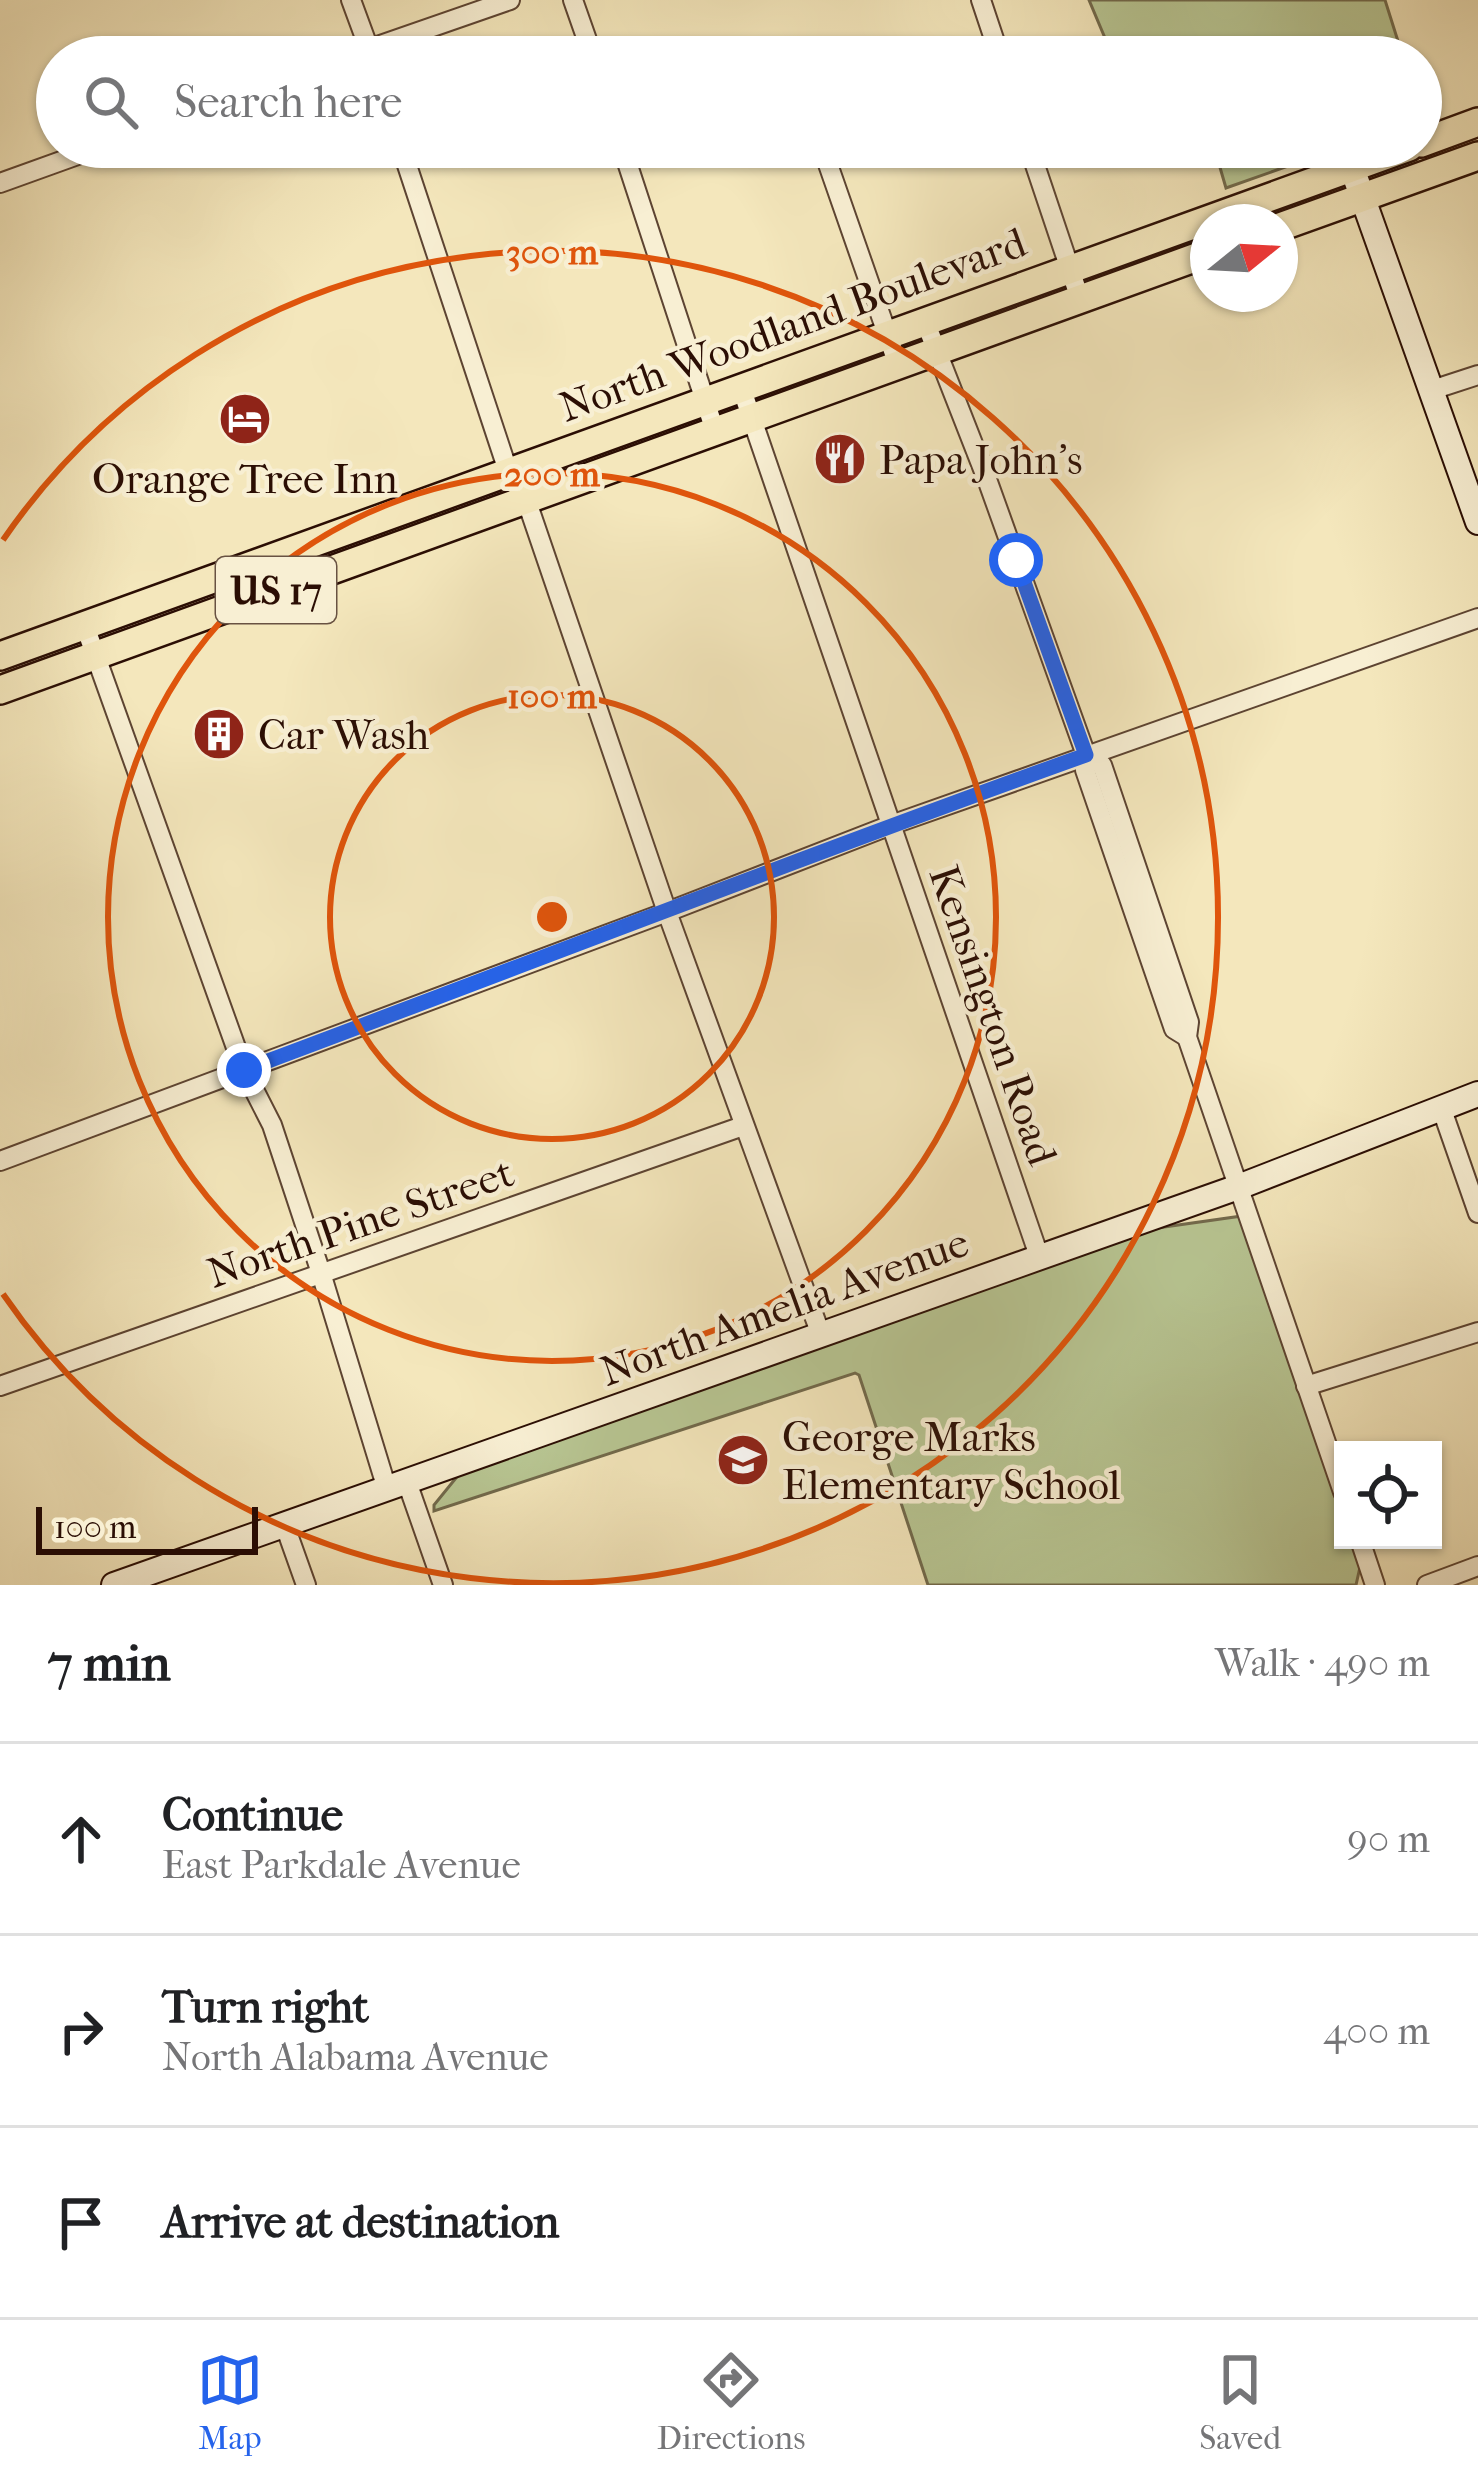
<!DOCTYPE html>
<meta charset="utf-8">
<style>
body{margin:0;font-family:"IM FELL French Canon",serif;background:#f6f6f6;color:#202124}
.controls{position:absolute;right:36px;bottom:36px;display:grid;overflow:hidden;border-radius:0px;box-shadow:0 3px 9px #0004}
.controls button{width:108px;height:108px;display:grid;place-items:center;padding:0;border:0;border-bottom:3px solid #e0e0e0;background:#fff;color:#202124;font:60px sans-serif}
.compass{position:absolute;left:1190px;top:204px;width:108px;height:108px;border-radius:50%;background:#fff;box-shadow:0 3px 9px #0004;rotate:72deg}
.scale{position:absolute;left:36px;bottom:30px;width:222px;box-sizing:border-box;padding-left:12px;border:6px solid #2b0e04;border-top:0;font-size:33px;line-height:42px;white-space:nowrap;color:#2b0e04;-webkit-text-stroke:9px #f8efd3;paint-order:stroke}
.stop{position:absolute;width:36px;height:36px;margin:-27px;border:9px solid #2563eb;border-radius:50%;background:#fff}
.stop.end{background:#2563eb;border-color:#fff;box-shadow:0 3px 12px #0008}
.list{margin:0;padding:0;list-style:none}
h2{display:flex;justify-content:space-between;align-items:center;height:156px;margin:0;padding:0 48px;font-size:51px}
h2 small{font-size:39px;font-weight:400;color:#757577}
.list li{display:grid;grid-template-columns:78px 1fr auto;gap:36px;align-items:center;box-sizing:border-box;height:192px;padding:0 48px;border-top:3px solid #e0e0e0}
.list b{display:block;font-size:45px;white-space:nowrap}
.list p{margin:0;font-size:39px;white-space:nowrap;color:#757577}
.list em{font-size:39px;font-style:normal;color:#757577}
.icon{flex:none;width:66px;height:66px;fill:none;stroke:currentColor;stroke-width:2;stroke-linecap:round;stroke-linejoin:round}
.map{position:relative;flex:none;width:1478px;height:1585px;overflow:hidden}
.search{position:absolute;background:#fff;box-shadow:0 3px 9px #0004;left:36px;right:36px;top:36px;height:132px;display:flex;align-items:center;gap:30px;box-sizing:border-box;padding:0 42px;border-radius:66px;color:#757577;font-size:45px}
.sheet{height:732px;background:#fff}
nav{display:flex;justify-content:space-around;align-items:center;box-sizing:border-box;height:168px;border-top:3px solid #e0e0e0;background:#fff;font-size:33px;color:#757577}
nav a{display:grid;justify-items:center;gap:6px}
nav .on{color:#2563eb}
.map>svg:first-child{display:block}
.green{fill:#b8c693;stroke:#726a4c;stroke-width:3}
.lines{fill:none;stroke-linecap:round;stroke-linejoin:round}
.street-casing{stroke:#5d4432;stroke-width:22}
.secondary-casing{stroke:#2b0e04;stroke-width:28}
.primary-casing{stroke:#2b0e04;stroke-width:32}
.street{stroke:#f8efd3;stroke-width:18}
.secondary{stroke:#f8efd3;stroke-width:24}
.primary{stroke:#f4e7bc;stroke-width:27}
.route{stroke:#2563eb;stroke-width:15}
.ring{fill:none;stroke:#df550c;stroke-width:6}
.labels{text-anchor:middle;stroke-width:9;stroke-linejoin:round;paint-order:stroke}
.shield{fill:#f8efd3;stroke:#685242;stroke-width:3}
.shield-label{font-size:39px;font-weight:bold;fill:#2b0e04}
.street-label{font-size:42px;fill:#2b0e04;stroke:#f8efd3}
.poi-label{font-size:42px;fill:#2b0e04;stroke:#f8efd3;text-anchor:start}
.centre{fill:#df550c;stroke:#f8efd3;stroke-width:6}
.ring-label{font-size:36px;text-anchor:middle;font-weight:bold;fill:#df550c;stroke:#f8efd3;stroke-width:9;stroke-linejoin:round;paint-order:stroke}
</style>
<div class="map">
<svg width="1478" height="1585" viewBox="0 0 1478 1585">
<rect width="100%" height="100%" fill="#f4e7bc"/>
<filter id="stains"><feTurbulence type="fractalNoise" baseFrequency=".00167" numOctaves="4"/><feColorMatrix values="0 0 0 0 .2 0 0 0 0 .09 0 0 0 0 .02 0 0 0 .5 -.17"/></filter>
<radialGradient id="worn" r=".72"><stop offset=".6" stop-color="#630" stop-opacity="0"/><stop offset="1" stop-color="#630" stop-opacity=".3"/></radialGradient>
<!-- green -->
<g class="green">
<polygon points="1089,0 1385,0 1403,57 1113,57"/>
<polygon points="1214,147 1342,147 1226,188"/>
<polygon points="1242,1216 1343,1518 1343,1540 1351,1540 1360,1567 1356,1585 928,1585 859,1375 855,1373 434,1511 434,1505 460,1473 1136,1231"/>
</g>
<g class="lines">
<!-- street casing -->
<g class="street-casing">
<g id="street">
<polyline points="351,0 372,57"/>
<polyline points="573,0 593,57"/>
<polyline points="981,0 1000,57"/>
<polyline points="346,57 510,0"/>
<polyline points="401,147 508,471 526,499 667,912 821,1335"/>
<polyline points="622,147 715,431"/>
<polyline points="822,147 898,365"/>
<polyline points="1029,147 1080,299"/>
<polyline points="0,183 100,147"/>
<polyline points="925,321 988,482 1086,755 1085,770 1174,1029 1187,1037"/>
<polyline points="741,387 1039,1256"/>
<polyline points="1432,390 1478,375"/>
<polyline points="85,626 244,1070 272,1125 321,1273 387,1489"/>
<polyline points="1086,755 1102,765 1189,1022 1187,1037 1343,1492"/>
<polyline points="1441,1107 1478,1213"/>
<polyline points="0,1161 667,912 891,825 1478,618"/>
<polyline points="0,1386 743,1126"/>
<polyline points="1306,1386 1478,1332"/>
<polyline points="407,1482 443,1585"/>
<polyline points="285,1526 306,1585"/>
<polyline points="1360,1540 1375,1585"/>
<polyline points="1427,1585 1478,1566"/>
</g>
</g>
<!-- secondary casing -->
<g class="secondary-casing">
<g id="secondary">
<polyline points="1352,168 1478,522"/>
<polyline points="114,1585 1241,1186 1478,1094"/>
</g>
</g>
<!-- primary casing -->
<g class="primary-casing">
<g id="primary">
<polyline points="1421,143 1478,122"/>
<polyline points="1280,227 1478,156"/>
<polyline points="0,656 1409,147"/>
<polyline points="0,690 1208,253"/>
</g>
</g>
<!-- street -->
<use href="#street" class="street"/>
<!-- secondary -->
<use href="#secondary" class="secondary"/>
<!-- primary -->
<use href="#primary" class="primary"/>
</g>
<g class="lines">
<!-- route -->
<path class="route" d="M244 1070C525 965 804 856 1086 755L1016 560"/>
</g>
<!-- distance rings -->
<g class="ring">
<circle cx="552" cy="917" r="222"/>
<circle cx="552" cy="917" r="444"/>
<path d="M3 540A666 666 0 1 1 3 1294"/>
</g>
<!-- icons -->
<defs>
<g id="hotel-disc" transform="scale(2.7)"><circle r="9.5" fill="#8f2418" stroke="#f8efd3"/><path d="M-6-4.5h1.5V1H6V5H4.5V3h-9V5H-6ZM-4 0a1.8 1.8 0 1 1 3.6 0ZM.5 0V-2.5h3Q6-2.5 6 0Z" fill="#fff"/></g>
<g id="restaurant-disc" transform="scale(2.7)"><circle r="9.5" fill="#8f2418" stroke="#f8efd3"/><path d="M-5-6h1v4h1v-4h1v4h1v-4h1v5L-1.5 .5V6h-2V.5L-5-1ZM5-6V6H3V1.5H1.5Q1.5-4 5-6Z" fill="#fff"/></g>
<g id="building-disc" transform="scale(2.7)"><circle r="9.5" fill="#8f2418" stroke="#f8efd3"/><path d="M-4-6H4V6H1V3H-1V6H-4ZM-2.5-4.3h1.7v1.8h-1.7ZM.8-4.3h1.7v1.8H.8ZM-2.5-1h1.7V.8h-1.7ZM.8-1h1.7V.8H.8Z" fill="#fff"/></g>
<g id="school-disc" transform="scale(2.7)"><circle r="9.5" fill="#8f2418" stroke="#f8efd3"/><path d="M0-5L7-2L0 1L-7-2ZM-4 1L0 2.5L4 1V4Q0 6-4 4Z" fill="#fff"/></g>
</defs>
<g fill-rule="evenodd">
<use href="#hotel-disc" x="245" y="419"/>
<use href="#restaurant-disc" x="840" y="459"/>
<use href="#building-disc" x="219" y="734"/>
<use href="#school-disc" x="743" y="1460"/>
</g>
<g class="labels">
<!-- shield labels -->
<rect class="shield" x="216" y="557" width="120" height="66" rx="9"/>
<g class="shield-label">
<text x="276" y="604">US 17</text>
</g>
<!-- street labels -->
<g class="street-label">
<text transform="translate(792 324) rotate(-20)" y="15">North Woodland Boulevard</text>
<text transform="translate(994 1015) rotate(71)" y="15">Kensington Road</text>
<text transform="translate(360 1222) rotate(-19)" y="15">North Pine Street</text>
<text transform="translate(784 1306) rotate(-20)" y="15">North Amelia Avenue</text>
</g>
<!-- poi labels -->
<g class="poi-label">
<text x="879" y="474">Papa John's</text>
<text x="245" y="493" text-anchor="middle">Orange Tree Inn</text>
<text x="258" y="749">Car Wash</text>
<text x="782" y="1451">George Marks<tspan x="782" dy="48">Elementary School</tspan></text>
</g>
</g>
<circle cx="552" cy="917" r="18" class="centre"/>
<g class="ring-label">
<text x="552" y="264">300 m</text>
<text x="552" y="486">200 m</text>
<text x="552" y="708">100 m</text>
</g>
<rect width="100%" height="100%" filter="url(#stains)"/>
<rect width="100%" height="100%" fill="url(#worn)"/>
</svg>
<div class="controls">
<button><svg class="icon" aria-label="locate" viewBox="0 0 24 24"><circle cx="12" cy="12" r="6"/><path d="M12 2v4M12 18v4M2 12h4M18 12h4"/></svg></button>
</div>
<svg class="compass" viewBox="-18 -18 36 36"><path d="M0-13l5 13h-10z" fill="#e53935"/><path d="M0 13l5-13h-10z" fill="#757577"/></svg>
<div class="scale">100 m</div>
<div class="stop" style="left:1016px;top:560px"></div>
<div class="stop end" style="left:244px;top:1070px"></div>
<div class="search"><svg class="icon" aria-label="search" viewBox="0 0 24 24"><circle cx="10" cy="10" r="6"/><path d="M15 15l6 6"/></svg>Search here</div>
</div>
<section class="sheet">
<h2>7 min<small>Walk · 490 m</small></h2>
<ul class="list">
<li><svg class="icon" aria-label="ahead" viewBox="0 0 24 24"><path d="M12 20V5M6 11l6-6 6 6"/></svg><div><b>Continue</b><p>East Parkdale Avenue</p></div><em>90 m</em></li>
<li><svg class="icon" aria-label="right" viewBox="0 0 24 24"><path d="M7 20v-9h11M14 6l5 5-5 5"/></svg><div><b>Turn right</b><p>North Alabama Avenue</p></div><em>400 m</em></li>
<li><svg class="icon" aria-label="arrive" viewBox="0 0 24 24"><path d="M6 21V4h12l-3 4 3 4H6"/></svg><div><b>Arrive at destination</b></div></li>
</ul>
</section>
<nav>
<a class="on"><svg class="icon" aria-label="map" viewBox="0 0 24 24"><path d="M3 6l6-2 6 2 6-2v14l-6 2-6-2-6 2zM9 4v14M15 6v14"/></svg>Map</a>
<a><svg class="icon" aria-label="directions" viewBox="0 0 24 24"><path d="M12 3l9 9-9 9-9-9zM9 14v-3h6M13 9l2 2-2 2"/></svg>Directions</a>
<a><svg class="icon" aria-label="saved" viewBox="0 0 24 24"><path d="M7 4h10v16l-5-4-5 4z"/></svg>Saved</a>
</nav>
